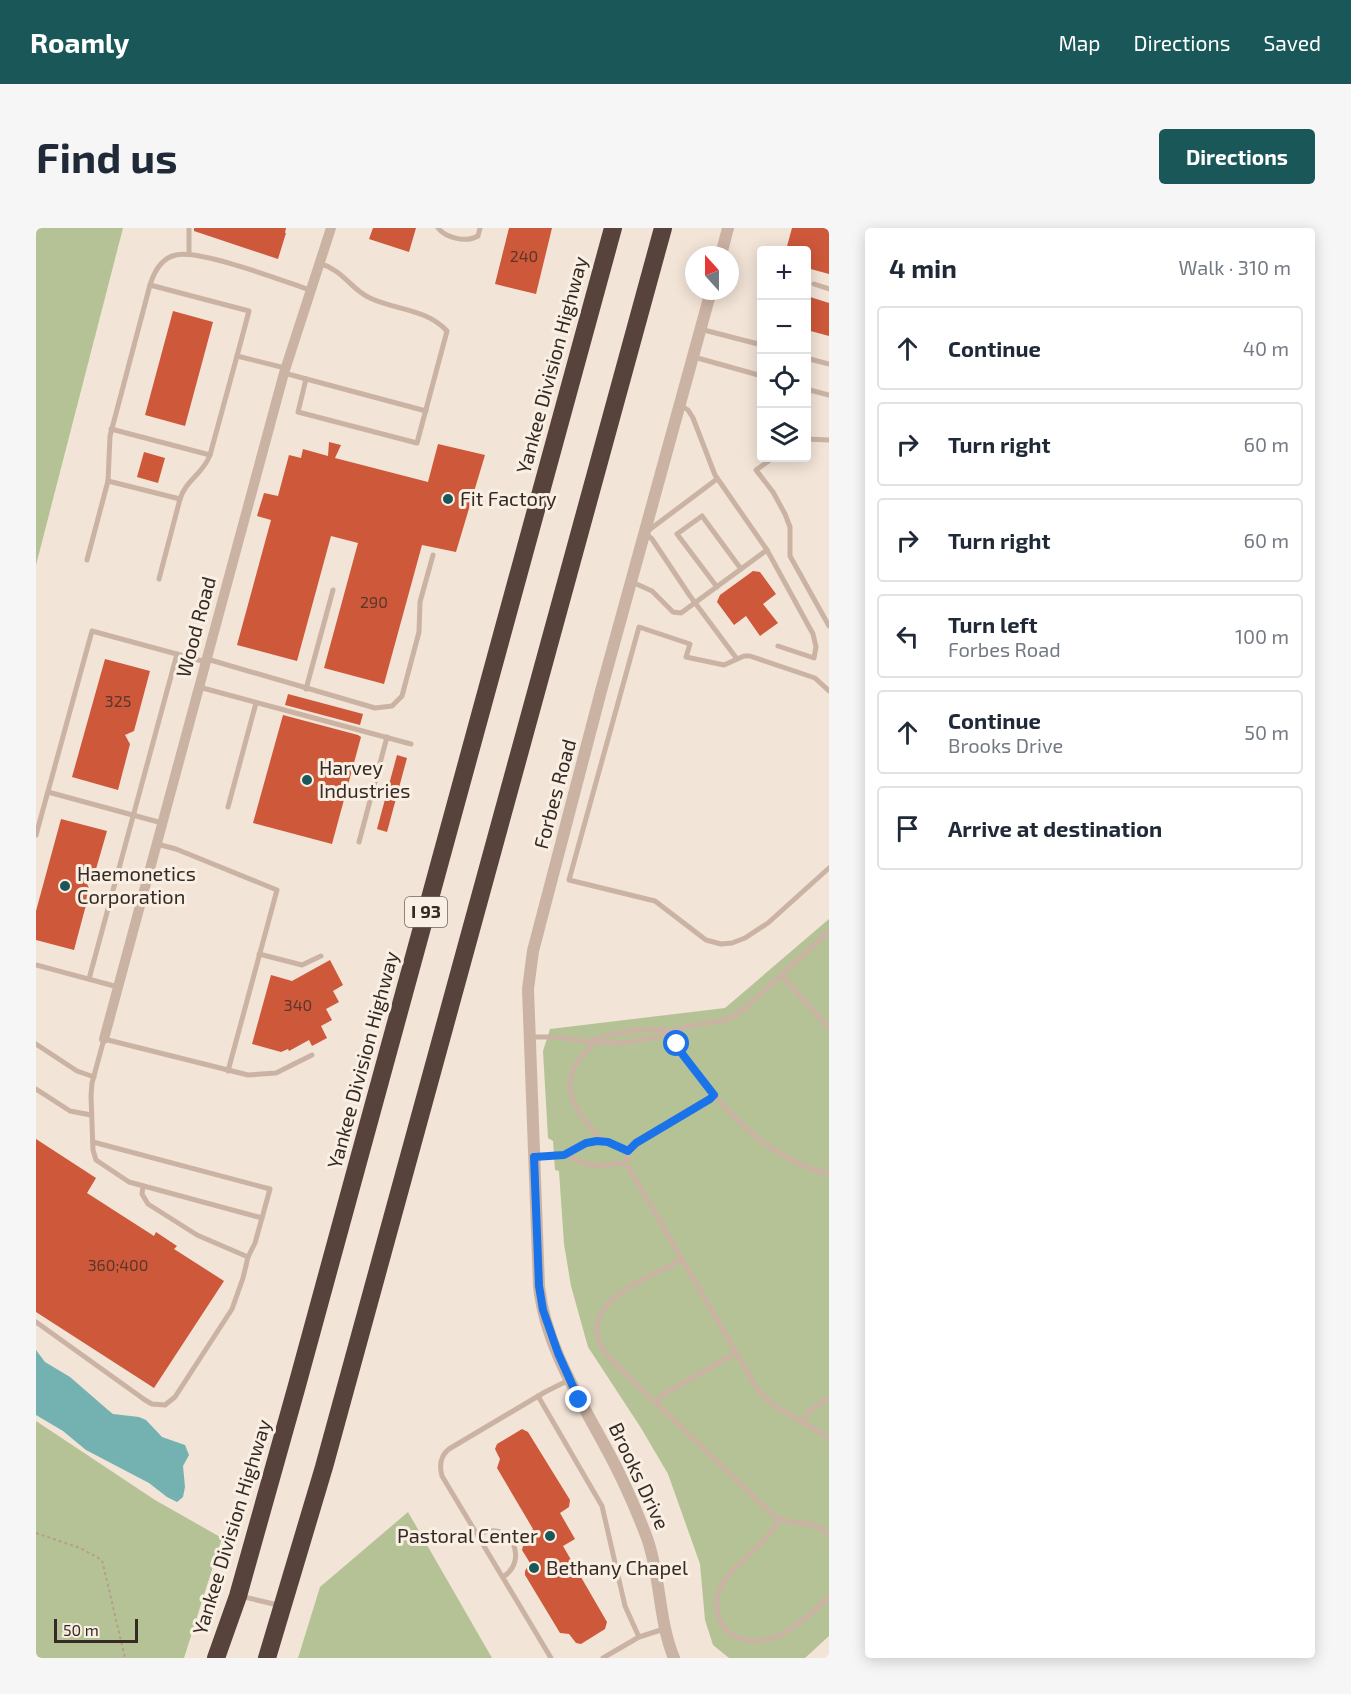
<!DOCTYPE html>
<meta charset="utf-8">
<style>
body{margin:0;font-family:"Exo 2",sans-serif;background:#f6f6f7;color:#1f2937}
.controls{position:absolute;right:18px;top:18px;display:grid;overflow:hidden;border-radius:6px;box-shadow:0 3px 15px #0003}
.controls button{width:54px;height:54px;display:grid;place-items:center;padding:0;border:0;border-bottom:2px solid #e0e1e3;background:#fff;color:#1f2937;font:30px sans-serif}
.compass{position:absolute;left:649px;top:18px;width:54px;height:54px;border-radius:50%;background:#fff;box-shadow:0 3px 15px #0003;rotate:339deg}
.scale{position:absolute;left:18px;bottom:15px;width:84px;box-sizing:border-box;padding-left:6px;border:3px solid #352a25;border-top:0;font-size:16px;line-height:21px;white-space:nowrap;color:#352a25;-webkit-text-stroke:4px #faefe3;paint-order:stroke}
.stop{position:absolute;width:18px;height:18px;margin:-14px;border:4px solid #1a73e8;border-radius:50%;background:#fff}
.stop.end{background:#1a73e8;border-color:#fff;box-shadow:0 2px 6px #0008}
.list{margin:0;padding:0;list-style:none}
h2{display:flex;justify-content:space-between;align-items:center;height:78px;margin:0;padding:0 24px;font-size:26px}
h2 small{font-size:20px;font-weight:400;color:#747a83}
.list li{display:grid;grid-template-columns:39px 1fr auto;gap:18px;align-items:center;box-sizing:border-box;height:84px;margin:0 12px 12px;padding:0 12px;border:2px solid #e0e1e3;border-radius:6px}
.list b{display:block;font-size:22px;white-space:nowrap}
.list p{margin:0;font-size:20px;white-space:nowrap;color:#747a83}
.list em{font-size:20px;font-style:normal;color:#747a83}
.icon{flex:none;width:33px;height:33px;fill:none;stroke:currentColor;stroke-width:2;stroke-linecap:round;stroke-linejoin:round}
.map{position:relative;flex:none;width:793px;height:1430px;overflow:hidden;border-radius:6px}
header{display:flex;align-items:center;gap:36px;box-sizing:border-box;height:84px;padding:0 30px;background:#195759;color:#fff}
header strong{font-size:28px}
nav{display:flex;gap:33px;margin-inline-start:auto;font-size:21px}
.intro{display:flex;align-items:center;justify-content:space-between;box-sizing:border-box;height:144px;padding:0 36px}
h1{margin:0;font-size:42px}
.button{padding:15px 27px;border-radius:6px;background:#195759;color:#fff;font-size:21px;font-weight:700}
main{display:flex;gap:36px;padding:0 36px}
aside{flex:1;background:#fff;border-radius:6px;box-shadow:0 3px 15px #0003}
.map>svg:first-child{display:block}
.green{fill:#b5c296}
.water{fill:#74b1b1}
.building{fill:#ce583a}
.lines{fill:none;stroke-linecap:round;stroke-linejoin:round}
.path{stroke:#b79d8d;stroke-width:2;stroke-dasharray:3 3;stroke-linecap:butt}
.service{stroke:#cbb3a3;stroke-width:5}
.minor{stroke:#cbb3a3;stroke-width:10}
.tertiary{stroke:#cbb3a3;stroke-width:12}
.motorway{stroke:#57433c;stroke-width:18}
.route{stroke:#1a73e8;stroke-width:8}
.poi-dot{fill:#195759;stroke:#faefe3;stroke-width:2}
.labels{text-anchor:middle;stroke-width:6;stroke-linejoin:round;paint-order:stroke}
.number-label{font-size:16px;fill:#5b362a}
.shield{fill:#faefe3;stroke:#70655e;stroke-width:1.5}
.shield-label{font-size:18px;font-weight:bold;fill:#352a25}
.street-label{font-size:20px;fill:#352a25;stroke:#faefe3}
.poi-label{font-size:20px;fill:#352a25;stroke:#faefe3;text-anchor:start}
</style>
<header>
<strong>Roamly</strong>
<nav><a>Map</a><a>Directions</a><a>Saved</a></nav>
</header>
<div class="intro"><h1>Find us</h1><a class="button">Directions</a></div>
<main>
<div class="map">
<svg width="793" height="1430" viewBox="0 0 793 1430">
<rect width="100%" height="100%" fill="#f2e4d7"/>
<!-- green -->
<g class="green">
<polygon points="0,0 87,0 0,337"/>
<polygon points="793,691 793,1408 769,1430 693,1430 677,1417 669,1392 664,1336 632,1246 605,1200 552,1119 535,1058 528,1016 523,943 519,942 517,913 512,910 507,823 514,801 689,780"/>
<polygon points="0,1193 119,1272 186,1310 148,1430 0,1430"/>
<polygon points="372,1284 456,1430 262,1430 284,1359"/>
</g>
<!-- water -->
<polygon class="water" points="0,1122 9,1134 34,1149 72,1182 77,1186 103,1189 110,1192 126,1209 149,1217 153,1227 147,1238 149,1259 147,1269 141,1274 131,1269 113,1255 50,1222 27,1203 0,1187"/>
<!-- building -->
<g class="building">
<polygon points="158,0 250,0 249,5 250,5 242,31 158,3"/>
<polygon points="337,0 380,0 373,24 333,11"/>
<polygon points="473,0 516,0 500,66 459,56"/>
<polygon points="756,0 793,0 793,46 771,40 771,22 750,22"/>
<polygon points="771,68 793,75 793,108 771,102"/>
<polygon points="137,83 177,94 149,198 109,187"/>
<polygon points="293,214 305,217 299,230 392,254 402,216 449,227 420,324 386,317 348,456 288,440 322,315 295,308 261,433 201,417 235,292 221,288 228,265 242,268 253,227 265,230 267,221 292,228"/>
<polygon points="108,224 129,230 122,255 101,249"/>
<polygon points="717,343 724,344 740,366 727,376 742,395 724,408 710,388 698,397 681,374 684,367"/>
<polygon points="69,431 114,443 98,503 89,507 94,516 82,562 36,549"/>
<polygon points="252,466 327,486 324,497 249,477"/>
<polygon points="247,487 322,507 325,509 296,616 217,595"/>
<polygon points="361,527 371,530 351,604 341,601"/>
<polygon points="25,591 71,603 58,648 50,654 54,662 38,722 0,712 0,683"/>
<polygon points="294,732 307,757 297,763 303,774 290,781 296,792 285,798 291,810 276,818 273,812 253,823 252,821 245,824 216,816 235,747 256,753"/>
<polygon points="0,911 60,950 51,965 118,1008 120,1004 141,1018 138,1021 188,1053 118,1160 0,1084"/>
<polygon points="486,1201 492,1204 534,1272 533,1279 524,1285 539,1311 527,1318 571,1394 569,1401 545,1416 540,1415 533,1406 524,1405 489,1347 489,1343 494,1335 486,1322 487,1318 490,1309 497,1301 461,1240 464,1231 459,1221 461,1216"/>
</g>
<g class="lines">
<!-- path -->
<polyline class="path" points="0,1305 44,1320 66,1332 89,1430"/>
<!-- service -->
<g class="service">
<path d="M402 0C410 10 430 15 442 8L444 0"/>
<polyline points="153,26 153,0"/>
<polyline points="778,56 793,61"/>
<polyline points="114,57 213,83 201,128 249,140"/>
<polyline points="664,101 726,117"/>
<polyline points="658,129 726,148"/>
<polyline points="770,130 793,136"/>
<polyline points="248,145 390,183"/>
<path d="M270 151 262 184 381 215 411 103C391 81 359 82 334 70 314 61 309 43 283 35"/>
<polyline points="770,161 793,167"/>
<polyline points="75,201 174,227 201,128"/>
<polyline points="770,211 793,212"/>
<path d="M174 227C167 246 150 252 144 271L72 253 74 208 114 57C118 44 125 30 140 27 164 21 247 53 274 62"/>
<polyline points="737,230 720,242 737,264 749,286 754,299 754,328 793,398"/>
<polyline points="681,251 609,305 616,311 654,368 701,431"/>
<polyline points="731,322 777,406 780,419 778,430 742,418"/>
<polyline points="51,332 72,253"/>
<polyline points="123,351 144,271"/>
<polyline points="596,354 616,363 637,384 645,385 731,322 679,247 657,190 652,182 644,177"/>
<polyline points="681,359 641,306 666,288 705,341"/>
<polyline points="171,431 339,480 356,478 366,468 383,404 384,374 397,327"/>
<polyline points="163,459 375,516"/>
<polyline points="270,461 297,362"/>
<polyline points="793,463 779,450 714,428 708,428 688,437 650,429 654,416 603,399 533,652 619,673 670,712 685,716 696,715 709,710 732,695 793,640"/>
<polyline points="12,564 126,595"/>
<polyline points="192,579 220,475"/>
<polyline points="0,607 56,403 170,434"/>
<polyline points="323,614 351,509"/>
<polyline points="121,616 140,621 241,662 192,843"/>
<polyline points="223,726 266,737 285,728"/>
<polyline points="0,737 82,759"/>
<polyline points="745,747 793,800"/>
<polyline points="53,751 141,426"/>
<path d="M637 804C643 821 652 833 663 847 695 891 739 933 793 946"/>
<polyline points="494,809 520,809 561,815 584,815 617,810 652,798 690,792 707,782 793,703"/>
<path d="M553 813C578 805 610 798 636 803"/>
<path d="M558 814C552 822 542 831 538 840 524 869 549 892 566 913"/>
<polyline points="0,816 41,843 58,849"/>
<polyline points="0,861 34,883 55,887"/>
<path d="M678 867 661 880 596 917 592 923 590 935 722 1162C741 1185 769 1193 793 1210"/>
<path d="M529 926C559 913 560 907 592 923"/>
<polyline points="499,929 528,927 556,938 590,935"/>
<polyline points="107,958 106,966 112,976 161,1007 212,1029"/>
<polyline points="226,990 93,954 60,932 57,922 55,868 56,855 68,811 212,847 240,845 276,827"/>
<path d="M645 1032C609 1052 528 1078 575 1132L737 1287C756 1301 775 1288 793 1307"/>
<polyline points="0,1094 109,1172 116,1176 129,1177 139,1169 196,1081 207,1050 212,1029 219,1015 234,961 57,914"/>
<polyline points="502,1168 566,1278 589,1378 603,1409"/>
<polyline points="619,1174 630,1165 699,1125"/>
<polyline points="766,1193 774,1182 793,1170"/>
<path d="M743 1291C730 1320 690 1338 682 1366 678 1380 683 1394 692 1404 729 1430 766 1394 793 1369"/>
<path d="M442 1307C474 1289 494 1332 467 1349"/>
<polyline points="204,1368 242,1377"/>
<path d="M515 1430 406 1248C403 1237 404 1228 413 1221L509 1164 533 1152"/>
<polyline points="567,1430 603,1409 628,1401"/>
</g>
<!-- minor -->
<polyline class="minor" points="68,811 248,145 295,0"/>
<!-- tertiary -->
<g class="tertiary">
<polyline points="685,27 692,0"/>
<path d="M638 1430C622 1391 625 1349 611 1310 599 1278 585 1247 569 1218 542 1168 509 1116 503 1058L492 761 497 723 565 463 675 63"/>
</g>
<!-- motorway -->
<g class="motorway">
<polyline points="180,1430 202,1368 260,1161 577,0"/>
<polyline points="231,1430 288,1239 627,0"/>
</g>
</g>
<g class="lines">
<!-- route -->
<polyline class="route" points="543,1172 522,1125 507,1082 503,1058 498,929 528,927 550,915 561,913 572,914 592,923 600,915 674,871 678,867 647,827 641,816"/>
</g>
<!-- markers -->
<g class="poi-dot">
<circle cx="412" cy="271" r="6"/>
<circle cx="271" cy="552" r="6"/>
<circle cx="29" cy="658" r="6"/>
<circle cx="514" cy="1308" r="6"/>
<circle cx="498" cy="1340" r="6"/>
</g>
<g class="labels">
<!-- number labels -->
<g class="number-label">
<text x="488" y="34">240</text>
<text x="338" y="380">290</text>
<text x="82" y="479">325</text>
<text x="262" y="783">340</text>
<text x="82" y="1043">360;400</text>
</g>
<!-- shield labels -->
<rect class="shield" x="369" y="669" width="42" height="30" rx="4.5"/>
<g class="shield-label">
<text x="390" y="690">I 93</text>
</g>
<!-- street labels -->
<g class="street-label">
<text transform="translate(516 137) rotate(-75)" y="7">Yankee Division Highway</text>
<text transform="translate(160 399) rotate(-75)" y="7">Wood Road</text>
<text transform="translate(519 566) rotate(-75)" y="7">Forbes Road</text>
<text transform="translate(327 832) rotate(-75)" y="7">Yankee Division Highway</text>
<text transform="translate(603 1248) rotate(65)" y="7">Brooks Drive</text>
<text transform="translate(196 1299) rotate(-73)" y="7">Yankee Division Highway</text>
</g>
<!-- poi labels -->
<g class="poi-label">
<text x="424" y="278">Fit Factory</text>
<text x="283" y="547">Harvey<tspan x="283" dy="23">Industries</tspan></text>
<text x="41" y="653">Haemonetics<tspan x="41" dy="23">Corporation</tspan></text>
<text x="502" y="1315" text-anchor="end">Pastoral Center</text>
<text x="510" y="1347">Bethany Chapel</text>
</g>
</g>
</svg>
<div class="controls">
<button>+</button>
<button>−</button>
<button><svg class="icon" aria-label="locate" viewBox="0 0 24 24"><circle cx="12" cy="12" r="6"/><path d="M12 2v4M12 18v4M2 12h4M18 12h4"/></svg></button>
<button><svg class="icon" aria-label="layers" viewBox="0 0 24 24"><path d="M12 4l9 5-9 5-9-5zM3 14l9 5 9-5"/></svg></button>
</div>
<svg class="compass" viewBox="-18 -18 36 36"><path d="M0-13l5 13h-10z" fill="#e53935"/><path d="M0 13l5-13h-10z" fill="#747a83"/></svg>
<div class="scale">50 m</div>
<div class="stop" style="left:641px;top:816px"></div>
<div class="stop end" style="left:543px;top:1172px"></div>
</div>
<aside>
<h2>4 min<small>Walk · 310 m</small></h2>
<ul class="list">
<li><svg class="icon" aria-label="ahead" viewBox="0 0 24 24"><path d="M12 20V5M6 11l6-6 6 6"/></svg><div><b>Continue</b></div><em>40 m</em></li>
<li><svg class="icon" aria-label="right" viewBox="0 0 24 24"><path d="M7 20v-9h11M14 6l5 5-5 5"/></svg><div><b>Turn right</b></div><em>60 m</em></li>
<li><svg class="icon" aria-label="right" viewBox="0 0 24 24"><path d="M7 20v-9h11M14 6l5 5-5 5"/></svg><div><b>Turn right</b></div><em>60 m</em></li>
<li><svg class="icon" aria-label="left" viewBox="0 0 24 24"><path d="M17 20v-9H6M10 6l-5 5 5 5"/></svg><div><b>Turn left</b><p>Forbes Road</p></div><em>100 m</em></li>
<li><svg class="icon" aria-label="ahead" viewBox="0 0 24 24"><path d="M12 20V5M6 11l6-6 6 6"/></svg><div><b>Continue</b><p>Brooks Drive</p></div><em>50 m</em></li>
<li><svg class="icon" aria-label="arrive" viewBox="0 0 24 24"><path d="M6 21V4h12l-3 4 3 4H6"/></svg><div><b>Arrive at destination</b></div></li>
</ul>
</aside>
</main>
